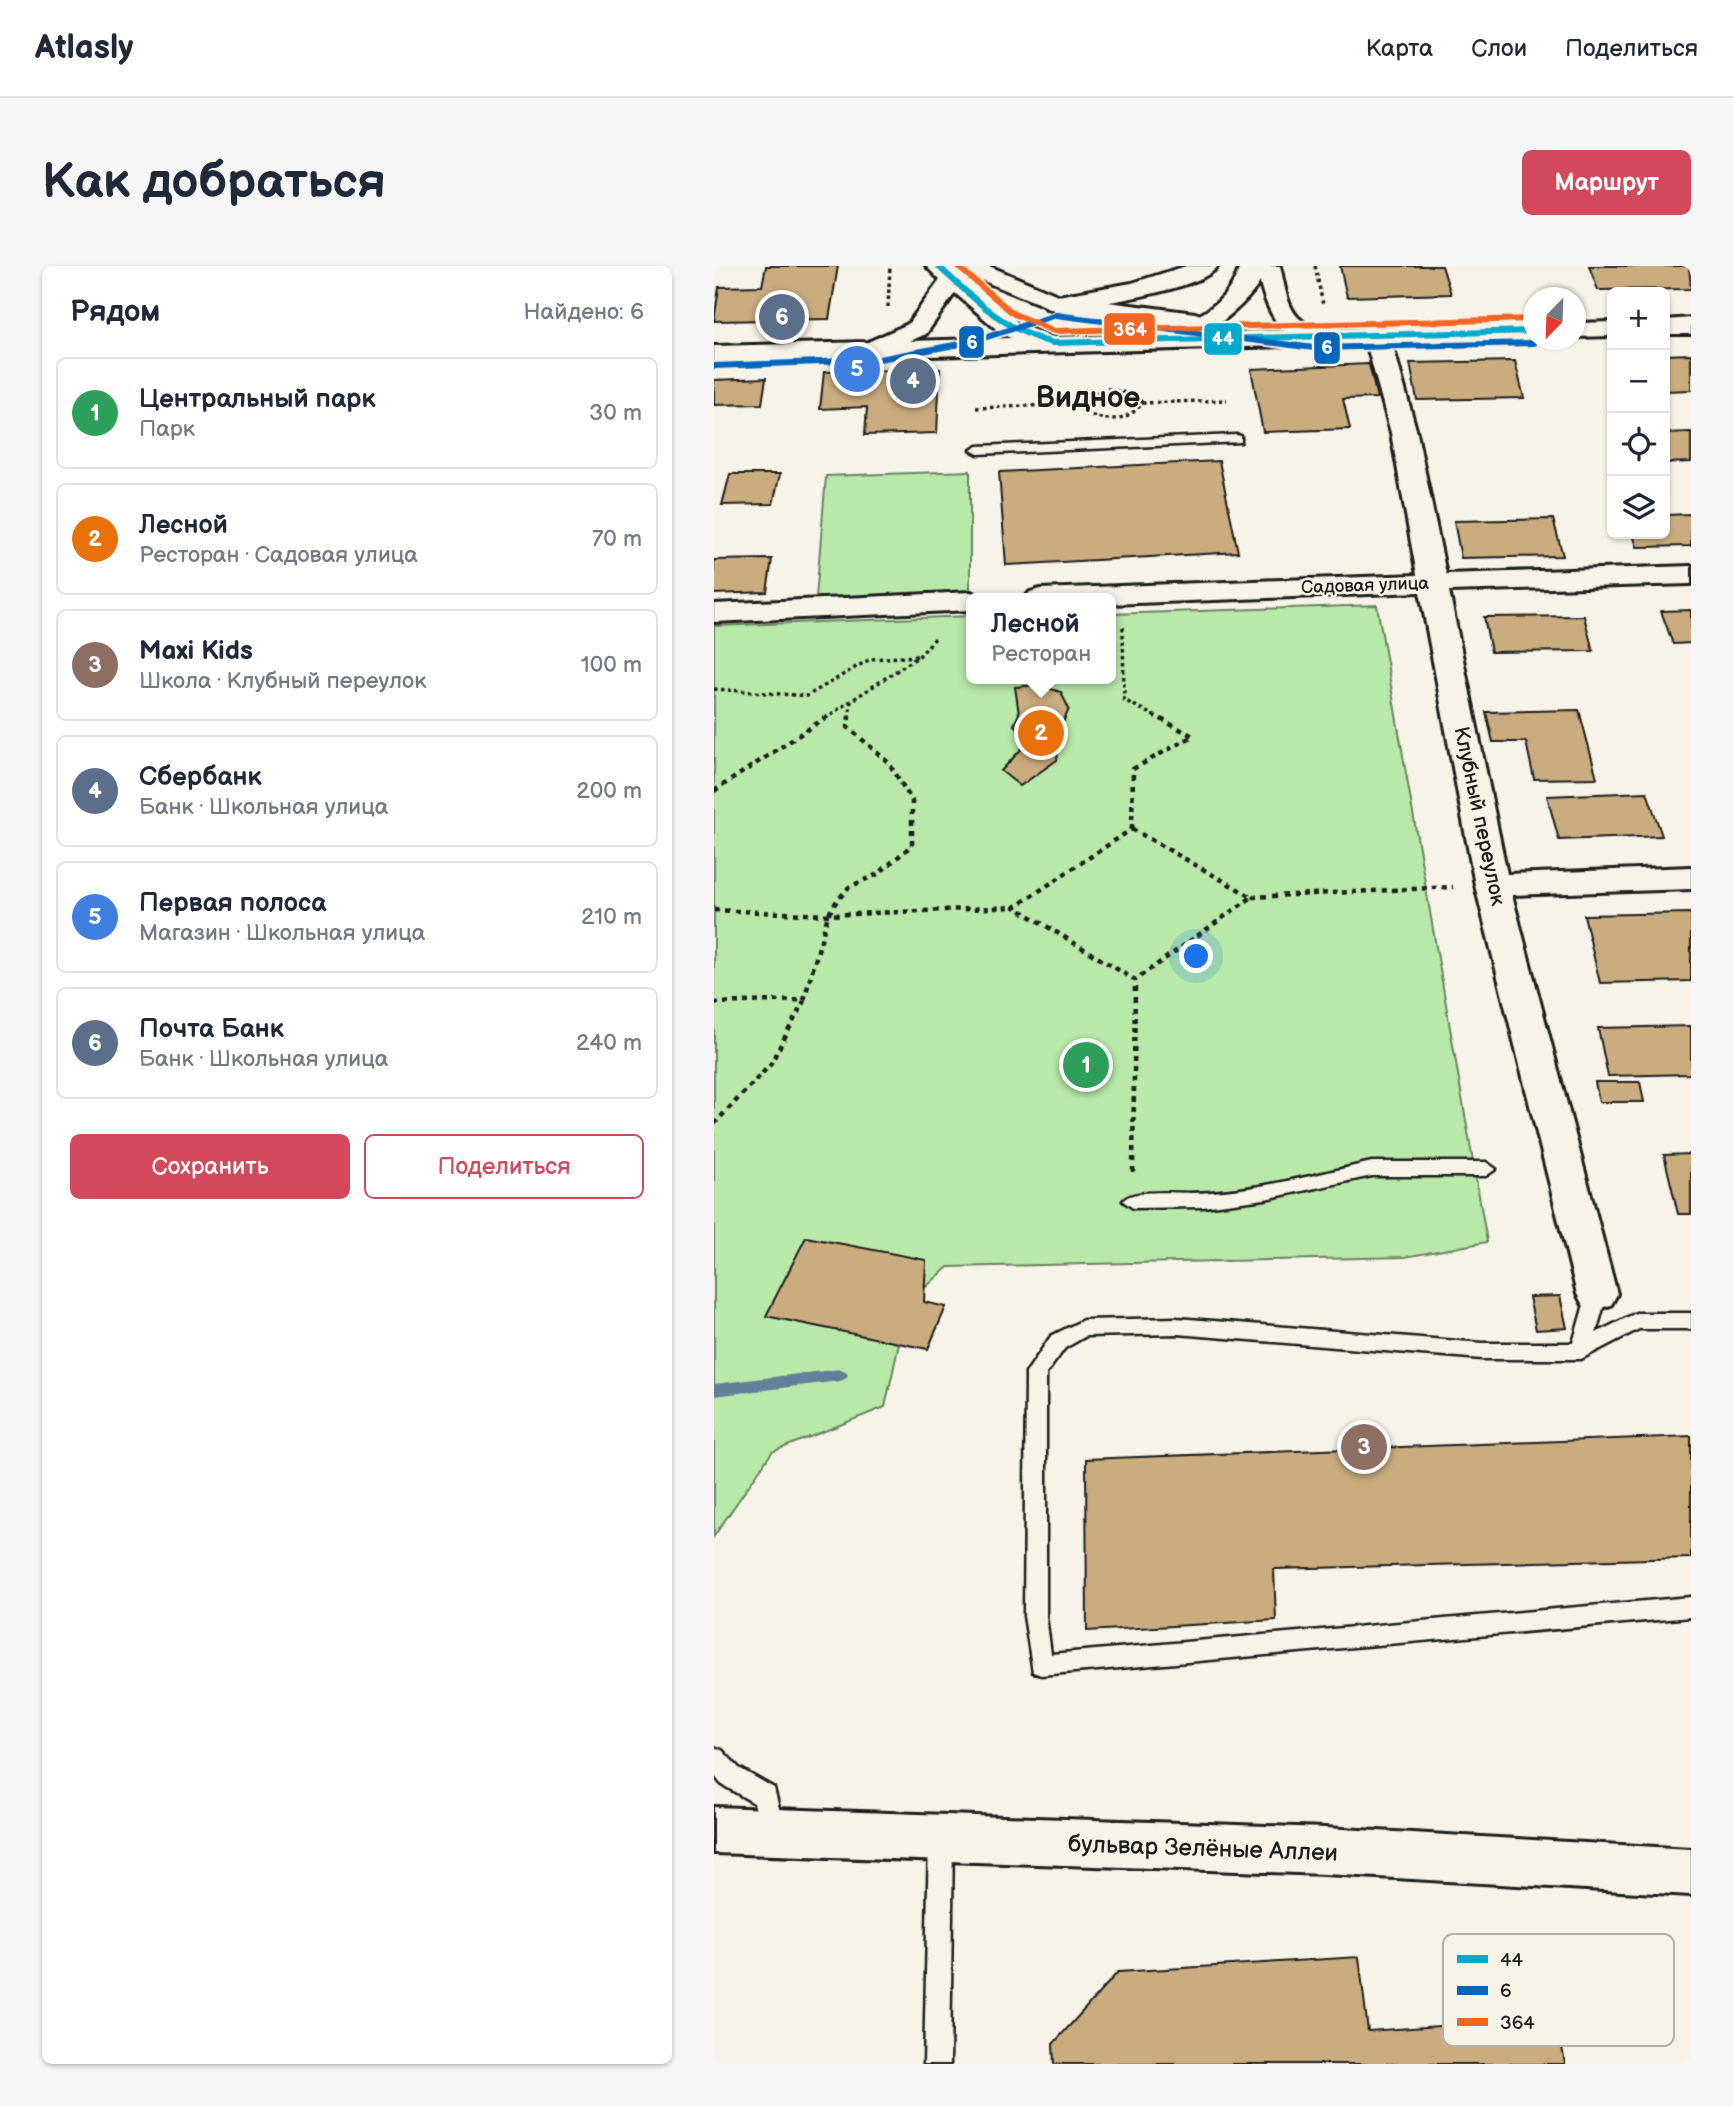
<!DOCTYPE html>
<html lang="ru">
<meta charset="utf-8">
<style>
body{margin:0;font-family:"Balsamiq Sans",sans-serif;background:#f6f6f7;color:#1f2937}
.controls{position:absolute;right:21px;top:21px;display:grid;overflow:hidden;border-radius:10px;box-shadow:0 2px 5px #0004}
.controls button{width:63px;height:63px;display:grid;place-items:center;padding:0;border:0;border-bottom:2px solid #e0e1e3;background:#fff;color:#1f2937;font:35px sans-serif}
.compass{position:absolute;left:809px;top:21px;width:63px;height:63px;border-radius:50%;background:#fff;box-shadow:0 2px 5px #0004;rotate:203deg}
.you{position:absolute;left:483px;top:691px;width:24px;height:24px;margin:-18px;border:5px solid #fff;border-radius:50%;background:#1a73e8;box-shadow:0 0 0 10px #1a73e833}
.badge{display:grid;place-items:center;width:46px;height:46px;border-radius:50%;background:#d1495b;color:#fff;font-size:23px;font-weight:700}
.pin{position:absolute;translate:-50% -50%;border:4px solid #fff;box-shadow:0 2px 7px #0006}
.popup{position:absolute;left:252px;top:327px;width:150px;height:91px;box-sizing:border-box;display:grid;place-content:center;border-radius:10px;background:#fff;filter:drop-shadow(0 2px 5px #0005);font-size:23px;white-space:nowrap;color:#747a83}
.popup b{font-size:26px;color:#1f2937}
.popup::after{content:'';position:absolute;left:50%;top:100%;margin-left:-14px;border:14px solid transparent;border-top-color:#fff}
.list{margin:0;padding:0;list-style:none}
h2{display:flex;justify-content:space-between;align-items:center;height:91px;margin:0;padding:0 28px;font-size:30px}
h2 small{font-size:23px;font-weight:400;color:#747a83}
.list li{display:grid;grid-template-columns:46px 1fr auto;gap:21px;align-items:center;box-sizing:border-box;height:112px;margin:0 14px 14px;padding:0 14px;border:2px solid #e0e1e3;border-radius:10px}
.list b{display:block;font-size:26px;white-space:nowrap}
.list p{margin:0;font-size:23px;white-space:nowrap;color:#747a83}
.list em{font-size:23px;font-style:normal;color:#747a83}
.actions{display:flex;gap:14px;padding:21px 28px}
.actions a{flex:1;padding:16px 0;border:2px solid #d1495b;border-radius:10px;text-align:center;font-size:24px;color:#d1495b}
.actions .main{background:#d1495b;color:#fff}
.icon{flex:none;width:38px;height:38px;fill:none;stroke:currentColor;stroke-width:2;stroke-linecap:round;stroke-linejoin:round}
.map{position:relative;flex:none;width:977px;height:1798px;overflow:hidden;border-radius:10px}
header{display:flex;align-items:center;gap:42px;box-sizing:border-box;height:98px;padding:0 35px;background:#fff;border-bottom:2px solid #e0e1e3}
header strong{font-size:33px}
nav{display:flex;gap:38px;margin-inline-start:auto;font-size:24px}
.intro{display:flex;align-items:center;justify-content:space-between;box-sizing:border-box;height:168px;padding:0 42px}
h1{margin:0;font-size:49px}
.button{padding:18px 32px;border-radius:10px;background:#d1495b;color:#fff;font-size:24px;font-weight:700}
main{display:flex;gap:42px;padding:0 42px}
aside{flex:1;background:#fff;border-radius:10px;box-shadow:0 2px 5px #0004}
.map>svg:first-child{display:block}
.green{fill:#b8e9a9;stroke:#6a8262;stroke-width:2}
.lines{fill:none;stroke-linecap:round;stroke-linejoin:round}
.stream{fill:#618199;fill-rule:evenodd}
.building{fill:#caac7f;stroke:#1c1c1c;stroke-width:2}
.lane-casing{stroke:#1c1c1c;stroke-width:5}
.street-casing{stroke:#1c1c1c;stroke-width:6}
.secondary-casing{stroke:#1c1c1c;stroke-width:6}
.path-far1{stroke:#1c1c1c;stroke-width:3.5;stroke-dasharray:3.5 3.5;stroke-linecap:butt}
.path{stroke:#1c1c1c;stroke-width:4.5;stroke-dasharray:5 5;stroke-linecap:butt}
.lane{fill:#f7f3e8;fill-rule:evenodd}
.street{fill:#f7f3e8;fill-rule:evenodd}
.secondary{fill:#f7f3e8;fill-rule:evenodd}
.bus-1-casing{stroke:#f7f3e8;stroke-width:10}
.bus-2-casing{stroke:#f7f3e8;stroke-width:10}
.bus-3-casing{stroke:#f7f3e8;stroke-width:10}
.bus-1{stroke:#00a9ce;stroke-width:6}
.bus-2{stroke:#0065bd;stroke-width:6}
.bus-3{stroke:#f26522;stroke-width:6}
.labels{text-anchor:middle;stroke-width:5;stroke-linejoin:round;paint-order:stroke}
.far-street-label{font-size:18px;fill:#1c1c1c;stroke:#f7f3e8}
.street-label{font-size:21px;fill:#1c1c1c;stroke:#f7f3e8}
.near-street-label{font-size:24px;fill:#1c1c1c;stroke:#f7f3e8}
.far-town-label{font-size:30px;font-weight:bold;fill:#1c1c1c;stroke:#f7f3e8}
.key{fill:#f7f3e8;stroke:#b5b2ab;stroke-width:2}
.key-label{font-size:19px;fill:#1c1c1c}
.line-badge{stroke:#f7f3e8;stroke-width:2.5}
.badge-label{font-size:19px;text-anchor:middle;font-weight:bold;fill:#fff}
</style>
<header>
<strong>Atlasly</strong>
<nav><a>Карта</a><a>Слои</a><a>Поделиться</a></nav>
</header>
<div class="intro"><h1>Как добраться</h1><a class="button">Маршрут</a></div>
<main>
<aside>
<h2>Рядом<small>Найдено: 6</small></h2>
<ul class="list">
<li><span class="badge" style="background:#2e9e5b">1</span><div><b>Центральный парк</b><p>Парк</p></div><em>30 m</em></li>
<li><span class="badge" style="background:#e8710a">2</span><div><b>Лесной</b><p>Ресторан · Садовая улица</p></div><em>70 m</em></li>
<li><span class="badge" style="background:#8d6e63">3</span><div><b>Maxi Kids</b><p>Школа · Клубный переулок</p></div><em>100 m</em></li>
<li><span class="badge" style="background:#5c6f8a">4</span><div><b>Сбербанк</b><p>Банк · Школьная улица</p></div><em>200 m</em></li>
<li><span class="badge" style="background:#3f7fe0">5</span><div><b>Первая полоса</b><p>Магазин · Школьная улица</p></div><em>210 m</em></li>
<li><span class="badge" style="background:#5c6f8a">6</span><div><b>Почта Банк</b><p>Банк · Школьная улица</p></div><em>240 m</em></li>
</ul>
<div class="actions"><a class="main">Сохранить</a><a>Поделиться</a></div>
</aside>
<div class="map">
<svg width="977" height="1798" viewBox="0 0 977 1798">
<rect width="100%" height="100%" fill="#f7f3e8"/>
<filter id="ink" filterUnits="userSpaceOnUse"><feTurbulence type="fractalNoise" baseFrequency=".0143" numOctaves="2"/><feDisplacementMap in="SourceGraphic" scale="14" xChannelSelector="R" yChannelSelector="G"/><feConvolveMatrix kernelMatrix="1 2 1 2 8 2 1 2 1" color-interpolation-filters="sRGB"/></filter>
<g filter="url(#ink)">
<!-- green -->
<g class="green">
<polygon points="256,205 256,326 102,332 112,210"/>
<polygon points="663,339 773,976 691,991 234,1001 194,1037 171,1141 58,1186 0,1270 0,360 257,350 257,413 397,413 397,348"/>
</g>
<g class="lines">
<!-- stream -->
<polygon class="stream" points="126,1103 131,1105 134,1109 131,1113 126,1115 0,1130 0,1118"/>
</g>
<!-- building -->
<g class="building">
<polygon points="52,0 124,0 115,53 0,55 5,21 48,20"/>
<polygon points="626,0 728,0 737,28 633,31"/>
<polygon points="875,0 975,0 977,23 884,24"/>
<polygon points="977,88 977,124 951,125 951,89"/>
<polygon points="801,95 810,132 703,134 696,97"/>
<polygon points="655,98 663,132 629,133 636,163 549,166 537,103"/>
<polygon points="226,103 223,167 151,169 153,141 106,143 110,106"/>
<polygon points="52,112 48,138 0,139 0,114"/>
<polygon points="977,166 977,196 951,197 951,167"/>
<polygon points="505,195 524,286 292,299 285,206"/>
<polygon points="16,208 66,208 59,238 8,239"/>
<polygon points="977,248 977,280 923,281 919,268 951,268 951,249"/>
<polygon points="839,253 849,290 747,292 740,255"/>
<polygon points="58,293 53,326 0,328 0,294"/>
<polygon points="977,344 977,377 959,378 947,345"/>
<polygon points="870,350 879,385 777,386 770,351"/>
<polygon points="324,419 347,426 355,443 346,463 343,494 306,520 287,505 312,478 312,471 300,459 305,448 301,421"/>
<polygon points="865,444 883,512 820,513 812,476 779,476 772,446"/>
<polygon points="933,526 948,570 845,574 833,530"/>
<polygon points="977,647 977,715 886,717 870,649"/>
<polygon points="977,760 977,808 894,810 884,762"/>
<polygon points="881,816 926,816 930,836 885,836"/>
<polygon points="977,888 977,948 964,948 950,889"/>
<polygon points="92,971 212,994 210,1036 232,1041 214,1083 52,1050"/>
<polygon points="846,1030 853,1062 822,1064 815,1031"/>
<polygon points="977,1170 977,1292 560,1303 562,1354 373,1365 372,1193"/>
<polygon points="645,1691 654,1765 843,1752 851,1798 340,1798 339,1778 404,1706"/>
</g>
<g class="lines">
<!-- lane casing -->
<g class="lane-casing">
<g id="lane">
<polygon points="522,169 527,170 527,176 264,188 257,184 264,180"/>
<path d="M658 896H772L782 903 772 910H658L551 933 489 941 419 942 409 935C416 923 462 927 476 927 538 926 599 909 658 896Z"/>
<polygon points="883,1020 890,1023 893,1028 882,1067 922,1047 977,1047 977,1063 925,1063 867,1093 768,1093 463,1068 372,1070 351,1082 332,1108 332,1350 337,1388 977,1331 977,1351 327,1409 319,1406 310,1350 312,1107 337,1070 369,1054 463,1052 768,1077 859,1077 873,1028 876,1023"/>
<polygon points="0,1481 8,1484 25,1502 60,1522 71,1566 68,1574 59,1577 50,1574 40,1537 7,1518 0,1509"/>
<polygon points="227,1562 236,1565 239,1573 236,1798 210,1798 215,1573 218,1565"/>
</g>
</g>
<!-- street casing -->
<g class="street-casing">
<g id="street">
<path d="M472 0H504C487 25 373 40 341 44L332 42 329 37 332 32 418 17Z"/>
<path d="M526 0H566C571 19 572 45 590 56 598 61 608 62 614 70L610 75C572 85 553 46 546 16 529 44 473 89 438 80L434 75 438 70C476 55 514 42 526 0Z"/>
<polygon points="663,61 672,64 676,69 703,167 732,308 977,300 977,318 735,325 793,608 977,601 977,623 798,629 903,1028 897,1039 883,1043 869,1039 863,1028 761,619 706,326 397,338 397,332 311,332 316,326 326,323 703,309 677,167 650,69 654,64"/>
<polygon points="257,326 270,332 257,332 257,344 0,356 0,338"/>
<polygon points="0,1541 611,1562 977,1583 977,1629 611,1608 0,1587"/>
</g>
</g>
<!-- secondary casing -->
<g class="secondary-casing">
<g id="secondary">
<path d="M212 0H238L307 59 339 71 820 57V73L0 96V80L154 76 194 58 226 14ZM241 27 289 69 297 72 196 75 212 68Z"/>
<polygon points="242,0 275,0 346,30 481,47 490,50 494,55 490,60 481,63 341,44 245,5"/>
<polygon points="977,52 977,68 951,68 951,54"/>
<polygon points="898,56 898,70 862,71 862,57"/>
</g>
</g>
<!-- path-far1 -->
<g class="path-far1">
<polyline points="601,0 609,39"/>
<polyline points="174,41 176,0"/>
<path d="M394 123 422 129 428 137C414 157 389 156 369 146L365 138 369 130Z"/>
<polyline points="428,137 513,134"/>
<polyline points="262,142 365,138"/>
<polyline points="409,361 410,434 444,452"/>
<polyline points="0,423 93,430 156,393 204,390"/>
<polyline points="111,452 205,390 223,370"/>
<polyline points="135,452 137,435"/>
</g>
<!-- path -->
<g class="path">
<polyline points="0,525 114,450"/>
<polyline points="418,563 419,503 479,470 441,450"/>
<polygon points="418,563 538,631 421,714 301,641"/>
<polyline points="538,631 739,621"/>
<polyline points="0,644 114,649 301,641"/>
<polyline points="0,737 90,734 114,649 122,636 135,621 164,608 198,579 198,535 175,497 134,461 135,450"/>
<polyline points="0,858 56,799 90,735"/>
<polyline points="419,906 421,714"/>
</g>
<!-- lane -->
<use href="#lane" class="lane"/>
<!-- street -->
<use href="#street" class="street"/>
<!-- secondary -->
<use href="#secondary" class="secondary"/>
<!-- bus-1 casing -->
<g class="bus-1-casing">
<path id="bus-1" d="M224 0C259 32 291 65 339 77L820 65"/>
</g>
<!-- bus-2 casing -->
<g class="bus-2-casing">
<polyline id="bus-2" points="0,100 160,94 257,76 342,49 600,82 820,77"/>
</g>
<!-- bus-3 casing -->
<g class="bus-3-casing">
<polyline id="bus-3" points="243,0 300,48 340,65 820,53"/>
</g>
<!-- bus-1 -->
<use href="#bus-1" class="bus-1"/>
<!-- bus-2 -->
<use href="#bus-2" class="bus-2"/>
<!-- bus-3 -->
<use href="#bus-3" class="bus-3"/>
</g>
</g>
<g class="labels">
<!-- far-street labels -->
<g class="far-street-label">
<text transform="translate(651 319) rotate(-2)" y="6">Садовая улица</text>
</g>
<!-- street labels -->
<g class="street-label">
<text transform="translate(766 550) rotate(78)" y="7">Клубный переулок</text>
</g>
<!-- near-street labels -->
<g class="near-street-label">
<text transform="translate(489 1582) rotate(2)" y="8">бульвар Зелёные Аллеи</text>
</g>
<!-- far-town labels -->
<g class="far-town-label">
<text x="374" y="141">Видное</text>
</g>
</g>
<!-- legend -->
<rect x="729" y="1668" width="231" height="112" rx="10" class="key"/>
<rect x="743" y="1689" width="31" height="8" fill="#00a9ce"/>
<rect x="743" y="1720" width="31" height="9" fill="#0065bd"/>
<rect x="743" y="1752" width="31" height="8" fill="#f26522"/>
<g class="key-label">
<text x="786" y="1700">44</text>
<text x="786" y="1731">6</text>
<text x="786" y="1763">364</text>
</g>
<g class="line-badge">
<rect x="389" y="46" width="53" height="34" rx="7" fill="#f26522"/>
<rect x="489" y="56" width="40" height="34" rx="7" fill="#00a9ce"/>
<rect x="244" y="59" width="27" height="34" rx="7" fill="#0065bd"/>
<rect x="599" y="65" width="28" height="34" rx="7" fill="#0065bd"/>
</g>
<g class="badge-label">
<text x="416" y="70">364</text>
<text x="509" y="79">44</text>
<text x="258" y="83">6</text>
<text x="613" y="88">6</text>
</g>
</svg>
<div class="controls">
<button>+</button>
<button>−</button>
<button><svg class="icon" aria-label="locate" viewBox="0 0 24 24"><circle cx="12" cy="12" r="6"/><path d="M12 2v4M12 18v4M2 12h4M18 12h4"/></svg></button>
<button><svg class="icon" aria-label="layers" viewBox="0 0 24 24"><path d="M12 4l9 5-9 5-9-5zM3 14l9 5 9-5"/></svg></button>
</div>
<svg class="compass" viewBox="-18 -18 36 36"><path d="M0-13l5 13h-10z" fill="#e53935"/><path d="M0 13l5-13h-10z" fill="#747a83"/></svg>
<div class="you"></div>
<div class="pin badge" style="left:372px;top:799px;background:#2e9e5b">1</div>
<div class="pin badge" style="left:327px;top:467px;background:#e8710a">2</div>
<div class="popup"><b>Лесной</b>Ресторан</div>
<div class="pin badge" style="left:650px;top:1181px;background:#8d6e63">3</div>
<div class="pin badge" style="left:199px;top:115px;background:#5c6f8a">4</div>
<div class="pin badge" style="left:143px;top:103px;background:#3f7fe0">5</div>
<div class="pin badge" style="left:68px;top:51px;background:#5c6f8a">6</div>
</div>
</main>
